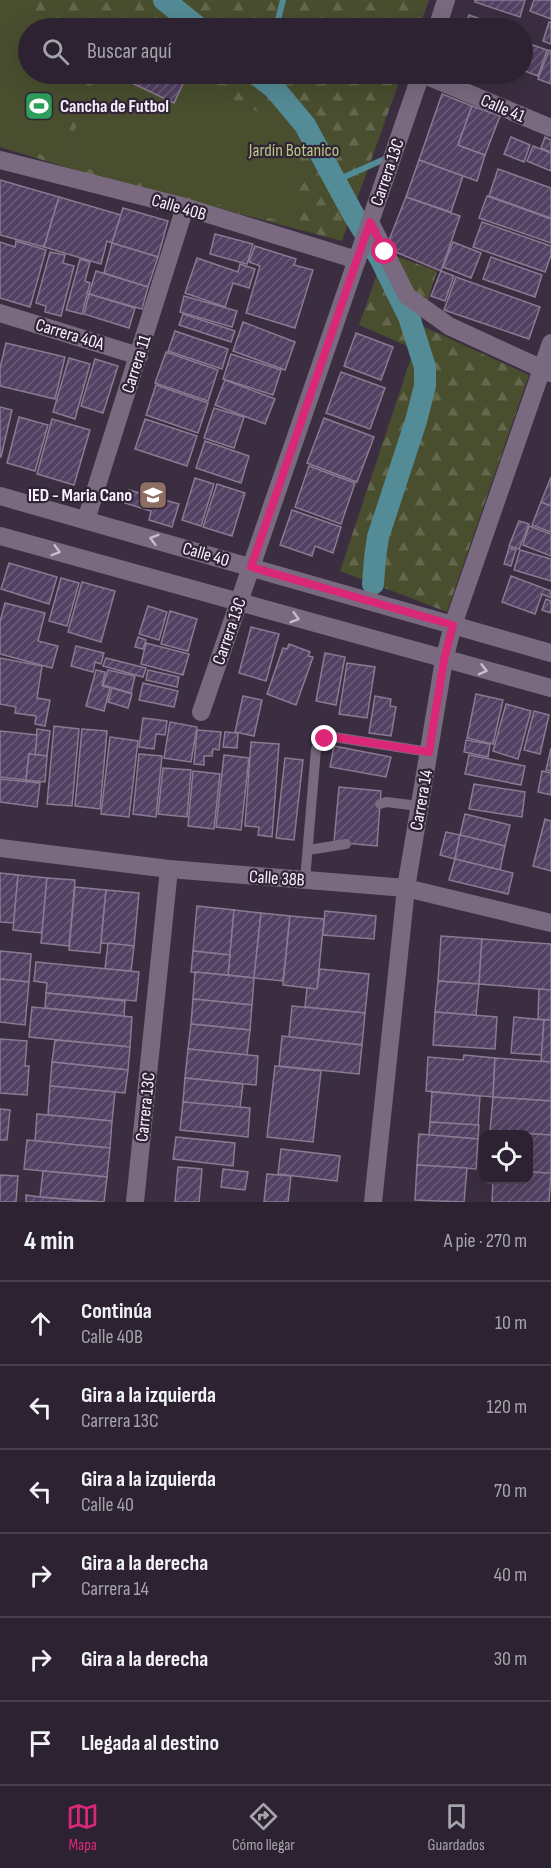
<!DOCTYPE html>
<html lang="es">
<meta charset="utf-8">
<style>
body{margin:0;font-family:"Sofia Sans Condensed",sans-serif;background:#342a39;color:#f1f3f6}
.controls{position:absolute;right:18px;bottom:18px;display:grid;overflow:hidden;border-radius:12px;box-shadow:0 6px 24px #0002}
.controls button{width:54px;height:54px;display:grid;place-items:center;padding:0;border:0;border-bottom:2px solid #483f4d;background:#2c2231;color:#f1f3f6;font:30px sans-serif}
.stop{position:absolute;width:18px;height:18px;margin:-14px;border:4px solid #db2777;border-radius:50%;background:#fff}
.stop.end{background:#db2777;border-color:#fff;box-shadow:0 2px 6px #0008}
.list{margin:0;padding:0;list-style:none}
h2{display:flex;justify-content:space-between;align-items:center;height:78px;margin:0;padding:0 24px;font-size:26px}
h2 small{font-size:20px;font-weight:400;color:#a6a4ab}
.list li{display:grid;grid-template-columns:39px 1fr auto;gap:18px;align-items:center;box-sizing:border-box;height:84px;padding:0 24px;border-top:2px solid #483f4d}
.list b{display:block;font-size:22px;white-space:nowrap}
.list p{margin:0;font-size:20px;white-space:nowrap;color:#a6a4ab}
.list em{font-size:20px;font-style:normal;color:#a6a4ab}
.icon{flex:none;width:33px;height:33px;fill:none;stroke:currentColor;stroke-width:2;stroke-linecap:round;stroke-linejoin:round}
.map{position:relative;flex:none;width:551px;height:1202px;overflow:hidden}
.search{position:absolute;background:#2c2231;box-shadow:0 6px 24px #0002;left:18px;right:18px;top:18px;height:66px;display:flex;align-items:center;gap:15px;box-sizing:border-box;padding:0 21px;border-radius:33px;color:#a6a4ab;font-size:22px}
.sheet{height:582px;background:#2c2231}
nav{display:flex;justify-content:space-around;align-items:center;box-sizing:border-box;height:84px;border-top:2px solid #483f4d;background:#2c2231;font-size:16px;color:#a6a4ab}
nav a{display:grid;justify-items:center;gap:3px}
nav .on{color:#db2777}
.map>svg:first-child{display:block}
.forest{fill:url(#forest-firs)}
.pitch{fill:#484e2e}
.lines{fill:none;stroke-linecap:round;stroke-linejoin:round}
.stream{stroke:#538b96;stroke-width:6}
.canal{stroke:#538b96;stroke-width:22}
.building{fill:url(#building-hatch);stroke:#887b92;stroke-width:1.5}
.lane{stroke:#7a6a80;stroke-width:10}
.street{stroke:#7a6a80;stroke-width:18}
.secondary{stroke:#7a6a80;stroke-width:18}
.oneway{stroke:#c7bbcc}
.route{stroke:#db2777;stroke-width:8}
.labels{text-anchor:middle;stroke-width:4.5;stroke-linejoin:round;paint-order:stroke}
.poi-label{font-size:18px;font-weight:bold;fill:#faf1fe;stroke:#312436;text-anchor:start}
.street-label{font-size:18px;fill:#faf1fe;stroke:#312436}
.park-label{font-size:18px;fill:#bac681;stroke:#312436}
</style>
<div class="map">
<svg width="551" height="1202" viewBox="0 0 551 1202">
<defs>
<pattern id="forest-firs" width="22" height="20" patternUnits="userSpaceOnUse" patternTransform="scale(1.5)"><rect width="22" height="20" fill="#484e2e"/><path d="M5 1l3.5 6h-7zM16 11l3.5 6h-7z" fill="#63684d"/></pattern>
<pattern id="building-hatch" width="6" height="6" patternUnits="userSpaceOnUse" patternTransform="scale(1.5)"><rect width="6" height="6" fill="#534062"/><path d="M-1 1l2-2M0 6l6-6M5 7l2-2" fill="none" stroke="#6d5c7a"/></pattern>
</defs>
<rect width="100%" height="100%" fill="#3b2e41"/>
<!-- forest -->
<g class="forest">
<polygon points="0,0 429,0 419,28 28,28 28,74 402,74 342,241 92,175 0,147"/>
<polygon points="385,252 437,271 420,325 529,375 447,612 340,571 414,349 359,325"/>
</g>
<!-- pitch -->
<g class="pitch">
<polygon points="0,0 7,0 83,28 28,28 28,74 90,74 58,161 0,139"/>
<polygon points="97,74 181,74 293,129 299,226 62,162"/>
</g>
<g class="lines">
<!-- stream -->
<g class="stream">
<polyline points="276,28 283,0"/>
<polyline points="262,79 264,74"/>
<polyline points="335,181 387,158"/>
</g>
<!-- canal -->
<g class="canal">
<polyline points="164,0 199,28"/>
<polyline points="256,74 274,88 305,125 352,212 380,258 409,317 425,367 425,386 416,421 378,537 375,558 373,584"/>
</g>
</g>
<!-- building -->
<g class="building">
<polygon points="475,0 525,0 520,17 475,2"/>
<polygon points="534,0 551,0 551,19 530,11"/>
<polygon points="469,15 506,28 464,28"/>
<polygon points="549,22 551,22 551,44 543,41"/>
<polygon points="524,42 547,50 538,76 522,70"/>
<polygon points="549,50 551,51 551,84 538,79"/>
<polygon points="113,74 180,74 186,77 174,103"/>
<polygon points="442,94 472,106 458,145 485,155 477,181 419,160"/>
<polygon points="472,106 500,116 485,155 458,145"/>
<polygon points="511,137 530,145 524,162 504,154"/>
<polygon points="545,137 551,140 551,152 541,148"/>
<polygon points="533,146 551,153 551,171 527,161"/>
<polygon points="419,160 463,176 451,212 406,197"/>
<polygon points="498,169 551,188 551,218 489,196"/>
<polygon points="0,180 59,197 44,247 0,235"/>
<polygon points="487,196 551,219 551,243 479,218"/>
<polygon points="59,197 121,215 112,243 107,241 101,264 44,247"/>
<polygon points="406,197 460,216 441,271 386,248"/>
<polygon points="123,208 168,221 158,257 112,243"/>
<polygon points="482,222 551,246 551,255 545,272 473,247"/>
<polygon points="215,234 253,244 247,264 210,254"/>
<polygon points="16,241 46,250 30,307 0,298 0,242 15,247"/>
<polygon points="453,242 481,253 471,278 443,267"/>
<polygon points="112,243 158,257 148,287 104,273"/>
<polygon points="255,246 296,259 294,265 313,270 295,328 246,313 260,266 249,262"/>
<polygon points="50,252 65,255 63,263 74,266 61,316 45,312 46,306 36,303"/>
<polygon points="491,257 542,275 535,297 483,279"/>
<polygon points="197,258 238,272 240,264 255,269 249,288 233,283 225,307 185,293"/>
<polygon points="80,259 90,262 85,281 90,283 82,314 66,310"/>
<polygon points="96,271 148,287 142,309 89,294"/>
<polygon points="441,271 454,276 445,301 431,296"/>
<polygon points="456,277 540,307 529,339 444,310"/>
<polygon points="89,294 135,308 129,328 84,314"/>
<polygon points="184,296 237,311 232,327 180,312"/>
<polygon points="183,314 235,331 231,342 179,325"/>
<polygon points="243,322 295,342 285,370 233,351"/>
<polygon points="175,331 228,349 222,369 168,351"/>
<polygon points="356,333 393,347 381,380 344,366"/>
<polygon points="6,343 65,357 55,399 0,386 0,368"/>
<polygon points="166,352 218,370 208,401 155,383"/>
<polygon points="231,354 281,370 273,395 223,379"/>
<polygon points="69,358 90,364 75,419 53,412"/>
<polygon points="95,359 118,366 103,413 81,406"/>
<polygon points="341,372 385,388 370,429 326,413"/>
<polygon points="225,380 275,399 265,424 215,405"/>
<polygon points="156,385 208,403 198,433 146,415"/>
<polygon points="0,407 12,410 1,457 0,457"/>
<polygon points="214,408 244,417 234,448 204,438"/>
<polygon points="19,417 48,425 35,471 7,463"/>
<polygon points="324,418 374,437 357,482 307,463"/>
<polygon points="52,419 90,430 74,485 37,474"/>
<polygon points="145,419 197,436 187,466 135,449"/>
<polygon points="205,441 249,456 241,483 196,468"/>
<polygon points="309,466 355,483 341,524 295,507"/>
<polygon points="551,477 551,506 541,502"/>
<polygon points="195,478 214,484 201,526 182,520"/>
<polygon points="217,484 245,493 232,536 203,527"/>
<polygon points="129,490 179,504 172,527 149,520 151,511 125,503"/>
<polygon points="541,502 551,506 551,532 532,525"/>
<polygon points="292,510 341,527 333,553 315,546 312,556 280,545"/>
<polygon points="519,521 529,524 519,549 509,546"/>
<polygon points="529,526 551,534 551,556 523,545"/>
<polygon points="509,548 516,550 511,566 504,564"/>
<polygon points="520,550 551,559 551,581 514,570"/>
<polygon points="9,563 57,577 49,604 1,589"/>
<polygon points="511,576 551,591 551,598 542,594 535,614 502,602"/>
<polygon points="61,578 79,583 67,626 49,621"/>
<polygon points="82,582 115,591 101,642 68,632"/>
<polygon points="546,599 551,601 551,613 542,610"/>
<polygon points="5,603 45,613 38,641 58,646 52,668 0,654 0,622"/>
<polygon points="148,606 167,612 159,640 139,634"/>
<polygon points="170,611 197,619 188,651 161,644"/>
<polygon points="251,627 279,634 266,681 239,673"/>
<polygon points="138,637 146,640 143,649 135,647"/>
<polygon points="146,643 189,654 183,675 141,664"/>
<polygon points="289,644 310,652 308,656 313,657 296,705 267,694 283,648 287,649"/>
<polygon points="76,646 104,653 101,664 95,662 93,672 71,666"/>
<polygon points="325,653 345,657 336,705 316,701"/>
<polygon points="0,658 42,666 37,698 50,700 45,726 35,724 36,716 15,713 16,707 0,704"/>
<polygon points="106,658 146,668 143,677 103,666"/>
<polygon points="347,663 375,667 367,718 339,714"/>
<polygon points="96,670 105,672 102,686 110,688 104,711 86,706"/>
<polygon points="108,670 135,676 131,693 103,685"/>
<polygon points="148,670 179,677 177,687 146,680"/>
<polygon points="143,683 178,691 174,707 139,700"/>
<polygon points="112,688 132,694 128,708 108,702"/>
<polygon points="476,694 503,700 493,744 467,738"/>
<polygon points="243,696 262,700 254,736 235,732"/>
<polygon points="375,696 391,699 390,706 396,707 391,736 369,733"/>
<polygon points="506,704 531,711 518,759 493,751"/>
<polygon points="534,711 549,715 540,754 524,750"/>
<polygon points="143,718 167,721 165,735 156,734 154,749 139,747"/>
<polygon points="170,722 197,727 191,762 164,758"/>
<polygon points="54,726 79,729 72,806 47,804"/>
<polygon points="37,729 50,731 47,756 35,755"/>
<polygon points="82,729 107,731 100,809 75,806"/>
<polygon points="197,730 221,732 219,750 213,749 212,756 204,756 204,765 194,764"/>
<polygon points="0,731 37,735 35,755 29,754 26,780 0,777"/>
<polygon points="225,732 238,733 237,748 223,747"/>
<polygon points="110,737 138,741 129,817 101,814"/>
<polygon points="466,740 490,744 488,757 464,752"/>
<polygon points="251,742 279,744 272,837 258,835 259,827 245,826"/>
<polygon points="334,746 391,757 386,777 330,767"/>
<polygon points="551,748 551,771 546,770"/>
<polygon points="29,754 47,756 45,782 26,780"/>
<polygon points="139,754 162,756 156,817 133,814"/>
<polygon points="224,755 249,758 241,830 216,827"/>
<polygon points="469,755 525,766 521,785 465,774"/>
<polygon points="285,758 303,760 294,840 276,838"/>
<polygon points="163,768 191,770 187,817 158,814"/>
<polygon points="193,771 220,774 214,829 188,826"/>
<polygon points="542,771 551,773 551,795 538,792"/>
<polygon points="0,779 40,783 37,807 0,802"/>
<polygon points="474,784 525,792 522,817 469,809"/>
<polygon points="339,787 381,791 377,846 334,842"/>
<polygon points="465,814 510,825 505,846 460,835"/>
<polygon points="545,819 551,821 551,871 533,866"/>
<polygon points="446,832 460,835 455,859 440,855"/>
<polygon points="460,835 505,846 500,870 455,859"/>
<polygon points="455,859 513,873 508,894 449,880"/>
<polygon points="0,873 18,875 14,923 0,922"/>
<polygon points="18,875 47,878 42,933 13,930"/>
<polygon points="47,878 75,880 69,946 41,943"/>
<polygon points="75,887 106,890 100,953 69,950"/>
<polygon points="106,890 139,893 134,946 101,943"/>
<polygon points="197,906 234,910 230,955 193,951"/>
<polygon points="234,910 261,913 254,978 228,975"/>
<polygon points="325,911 376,916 374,939 323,935"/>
<polygon points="261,913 290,916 283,981 254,978"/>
<polygon points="290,916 324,919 317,989 283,985"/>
<polygon points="441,936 482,939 479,984 438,981"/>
<polygon points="482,939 551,944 551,990 479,984"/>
<polygon points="108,943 134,946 131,971 105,969"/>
<polygon points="0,951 31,954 29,982 0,979"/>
<polygon points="193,951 230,955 228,975 191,972"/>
<polygon points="36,962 139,972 136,1001 46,993 47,983 34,981"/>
<polygon points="320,969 369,974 365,1013 305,1007 307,988 317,989"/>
<polygon points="195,972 254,978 252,1005 193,999"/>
<polygon points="0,979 29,982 25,1025 0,1022"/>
<polygon points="438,981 479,984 476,1015 435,1012"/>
<polygon points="539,989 551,990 551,1020 538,1019"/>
<polygon points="46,993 125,1001 124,1016 45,1008"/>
<polygon points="193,999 252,1005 250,1030 191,1024"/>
<polygon points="292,1006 365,1013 362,1045 289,1037"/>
<polygon points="32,1007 132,1017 130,1047 29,1037"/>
<polygon points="435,1012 497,1017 495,1049 433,1045"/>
<polygon points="514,1017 544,1020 542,1055 511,1053"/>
<polygon points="544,1020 551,1020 551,1062 541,1061"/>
<polygon points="191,1024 250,1030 247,1055 188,1049"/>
<polygon points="282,1036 362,1045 359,1074 279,1066"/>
<polygon points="0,1039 27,1041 25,1066 29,1066 27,1095 0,1093"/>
<polygon points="55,1040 130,1047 128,1070 52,1062"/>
<polygon points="188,1049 258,1056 256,1085 185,1078"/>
<polygon points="464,1055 495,1058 493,1097 426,1091 428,1057 463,1060"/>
<polygon points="495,1058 551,1062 551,1101 493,1097"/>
<polygon points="52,1062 128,1070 125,1093 50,1086"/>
<polygon points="275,1066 321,1071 313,1142 267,1137"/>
<polygon points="185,1078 243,1084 240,1108 183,1102"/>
<polygon points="50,1086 115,1092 112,1121 48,1115"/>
<polygon points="432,1092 480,1096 478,1126 430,1122"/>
<polygon points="493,1097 551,1101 551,1135 490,1131"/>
<polygon points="183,1102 250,1108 248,1137 180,1130"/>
<polygon points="0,1109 10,1110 7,1140 0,1140"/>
<polygon points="37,1114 112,1121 110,1148 35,1141"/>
<polygon points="430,1122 479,1125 478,1139 429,1135"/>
<polygon points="490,1131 551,1135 551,1173 528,1172 528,1134 490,1134"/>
<polygon points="419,1134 478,1139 476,1169 417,1165"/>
<polygon points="176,1137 235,1143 233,1166 173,1159"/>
<polygon points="27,1140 110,1148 107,1177 24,1169"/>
<polygon points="281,1149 340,1156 337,1181 278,1174"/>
<polygon points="417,1165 467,1168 464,1202 415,1200"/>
<polygon points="178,1167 202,1169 199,1202 175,1202"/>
<polygon points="223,1169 248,1172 245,1190 221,1187"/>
<polygon points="43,1171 107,1177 104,1202 40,1197"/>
<polygon points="528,1172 551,1173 549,1202 492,1202 493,1180 528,1180"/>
<polygon points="267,1174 291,1176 288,1202 264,1202"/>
<polygon points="0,1175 18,1176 16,1202 0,1202"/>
<polygon points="26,1195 40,1197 95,1202 26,1202"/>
</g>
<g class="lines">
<!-- lane -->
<g class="lane">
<polyline points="380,804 386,802 419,806"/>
<polyline points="308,850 346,844"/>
<polyline points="305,880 316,749 325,739 334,737 429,752"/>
</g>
<!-- street -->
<g class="street">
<polyline points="437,28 446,0"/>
<polyline points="422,74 551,128"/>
<polyline points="0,160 185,207 357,260"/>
<polyline points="370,222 407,296 449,326 551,373"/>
<polyline points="0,313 139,356"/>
<polyline points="86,520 185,207"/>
<polyline points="201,712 421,74"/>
<polyline points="0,848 169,869 406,888 551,923"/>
<polyline points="135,1202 169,869"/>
</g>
<!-- secondary -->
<g class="secondary">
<polyline points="0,496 551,653"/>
<polyline points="0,536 551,688"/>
<polyline points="373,1202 406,888 444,660 453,625 551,343"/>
</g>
</g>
<!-- one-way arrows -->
<defs><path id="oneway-chevron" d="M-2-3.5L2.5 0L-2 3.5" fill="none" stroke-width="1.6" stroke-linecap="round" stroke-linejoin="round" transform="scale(1.5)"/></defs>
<g class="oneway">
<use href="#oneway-chevron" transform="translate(154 539) rotate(-164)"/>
<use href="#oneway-chevron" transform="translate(56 551) rotate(16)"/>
<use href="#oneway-chevron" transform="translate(295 618) rotate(16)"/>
<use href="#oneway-chevron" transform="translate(483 670) rotate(15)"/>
</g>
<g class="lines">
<!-- route -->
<polyline class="route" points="325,739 334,737 429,752 444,660 453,625 251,567 370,222 385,252"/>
</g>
<!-- icons -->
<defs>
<g id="stadium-square" transform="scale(1.5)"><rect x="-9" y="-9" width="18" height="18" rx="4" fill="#2e9e5b" stroke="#312436"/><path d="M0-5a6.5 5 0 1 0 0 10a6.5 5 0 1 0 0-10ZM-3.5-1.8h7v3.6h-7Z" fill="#fff"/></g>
<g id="school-square" transform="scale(1.5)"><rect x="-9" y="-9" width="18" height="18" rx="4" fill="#8d6e63" stroke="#312436"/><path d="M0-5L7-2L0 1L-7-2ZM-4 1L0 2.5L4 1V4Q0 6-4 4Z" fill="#fff"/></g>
</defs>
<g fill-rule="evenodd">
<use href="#stadium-square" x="39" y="106"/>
<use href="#school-square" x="153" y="495"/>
</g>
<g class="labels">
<!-- poi labels -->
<g class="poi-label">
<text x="60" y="112">Cancha de Futbol</text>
<text x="132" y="501" text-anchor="end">IED - Maria Cano</text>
</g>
<!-- street labels -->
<g class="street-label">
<text transform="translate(503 108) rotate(23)" y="6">Calle 41</text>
<text transform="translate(387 172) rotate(-71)" y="6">Carrera 13C</text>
<text transform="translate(179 207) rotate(16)" y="6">Calle 40B</text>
<text transform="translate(70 334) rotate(17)" y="6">Carrera 40A</text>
<text transform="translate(136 364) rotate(-72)" y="6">Carrera 11</text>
<text transform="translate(206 554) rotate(16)" y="6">Calle 40</text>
<text transform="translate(229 631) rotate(-71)" y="6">Carrera 13C</text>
<text transform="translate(421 800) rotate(-80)" y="6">Carrera 14</text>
<text transform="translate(277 878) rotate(4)" y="6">Calle 38B</text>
<text transform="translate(145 1107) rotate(-84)" y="6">Carrera 13C</text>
</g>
<!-- park labels -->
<g class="park-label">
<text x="294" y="156">Jardín Botanico</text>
</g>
</g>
</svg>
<div class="controls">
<button><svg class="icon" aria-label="locate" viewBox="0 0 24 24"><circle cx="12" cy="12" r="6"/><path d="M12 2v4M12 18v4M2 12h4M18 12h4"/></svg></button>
</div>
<div class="stop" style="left:385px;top:252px"></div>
<div class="stop end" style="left:325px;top:739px"></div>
<div class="search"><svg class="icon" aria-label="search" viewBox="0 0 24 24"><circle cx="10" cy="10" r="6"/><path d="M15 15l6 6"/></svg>Buscar aquí</div>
</div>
<section class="sheet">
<h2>4 min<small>A pie · 270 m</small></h2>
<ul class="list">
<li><svg class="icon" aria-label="ahead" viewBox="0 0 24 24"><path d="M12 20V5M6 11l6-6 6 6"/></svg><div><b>Continúa</b><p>Calle 40B</p></div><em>10 m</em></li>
<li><svg class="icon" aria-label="left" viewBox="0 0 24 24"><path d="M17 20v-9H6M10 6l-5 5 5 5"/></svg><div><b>Gira a la izquierda</b><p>Carrera 13C</p></div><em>120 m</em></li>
<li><svg class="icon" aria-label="left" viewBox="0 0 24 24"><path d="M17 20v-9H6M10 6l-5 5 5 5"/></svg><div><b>Gira a la izquierda</b><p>Calle 40</p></div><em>70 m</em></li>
<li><svg class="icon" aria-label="right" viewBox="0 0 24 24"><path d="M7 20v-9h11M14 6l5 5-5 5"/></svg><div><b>Gira a la derecha</b><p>Carrera 14</p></div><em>40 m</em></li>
<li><svg class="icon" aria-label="right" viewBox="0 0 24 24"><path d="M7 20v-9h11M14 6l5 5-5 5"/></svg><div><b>Gira a la derecha</b></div><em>30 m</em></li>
<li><svg class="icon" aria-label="arrive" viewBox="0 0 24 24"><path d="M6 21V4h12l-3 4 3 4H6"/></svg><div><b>Llegada al destino</b></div></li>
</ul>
</section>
<nav>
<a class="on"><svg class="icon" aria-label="map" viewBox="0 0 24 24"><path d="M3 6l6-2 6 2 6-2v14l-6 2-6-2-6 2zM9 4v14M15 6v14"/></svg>Mapa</a>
<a><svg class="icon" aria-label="directions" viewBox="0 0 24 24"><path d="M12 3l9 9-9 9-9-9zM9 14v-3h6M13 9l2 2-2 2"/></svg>Cómo llegar</a>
<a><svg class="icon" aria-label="saved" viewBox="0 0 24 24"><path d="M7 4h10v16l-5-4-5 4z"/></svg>Guardados</a>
</nav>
